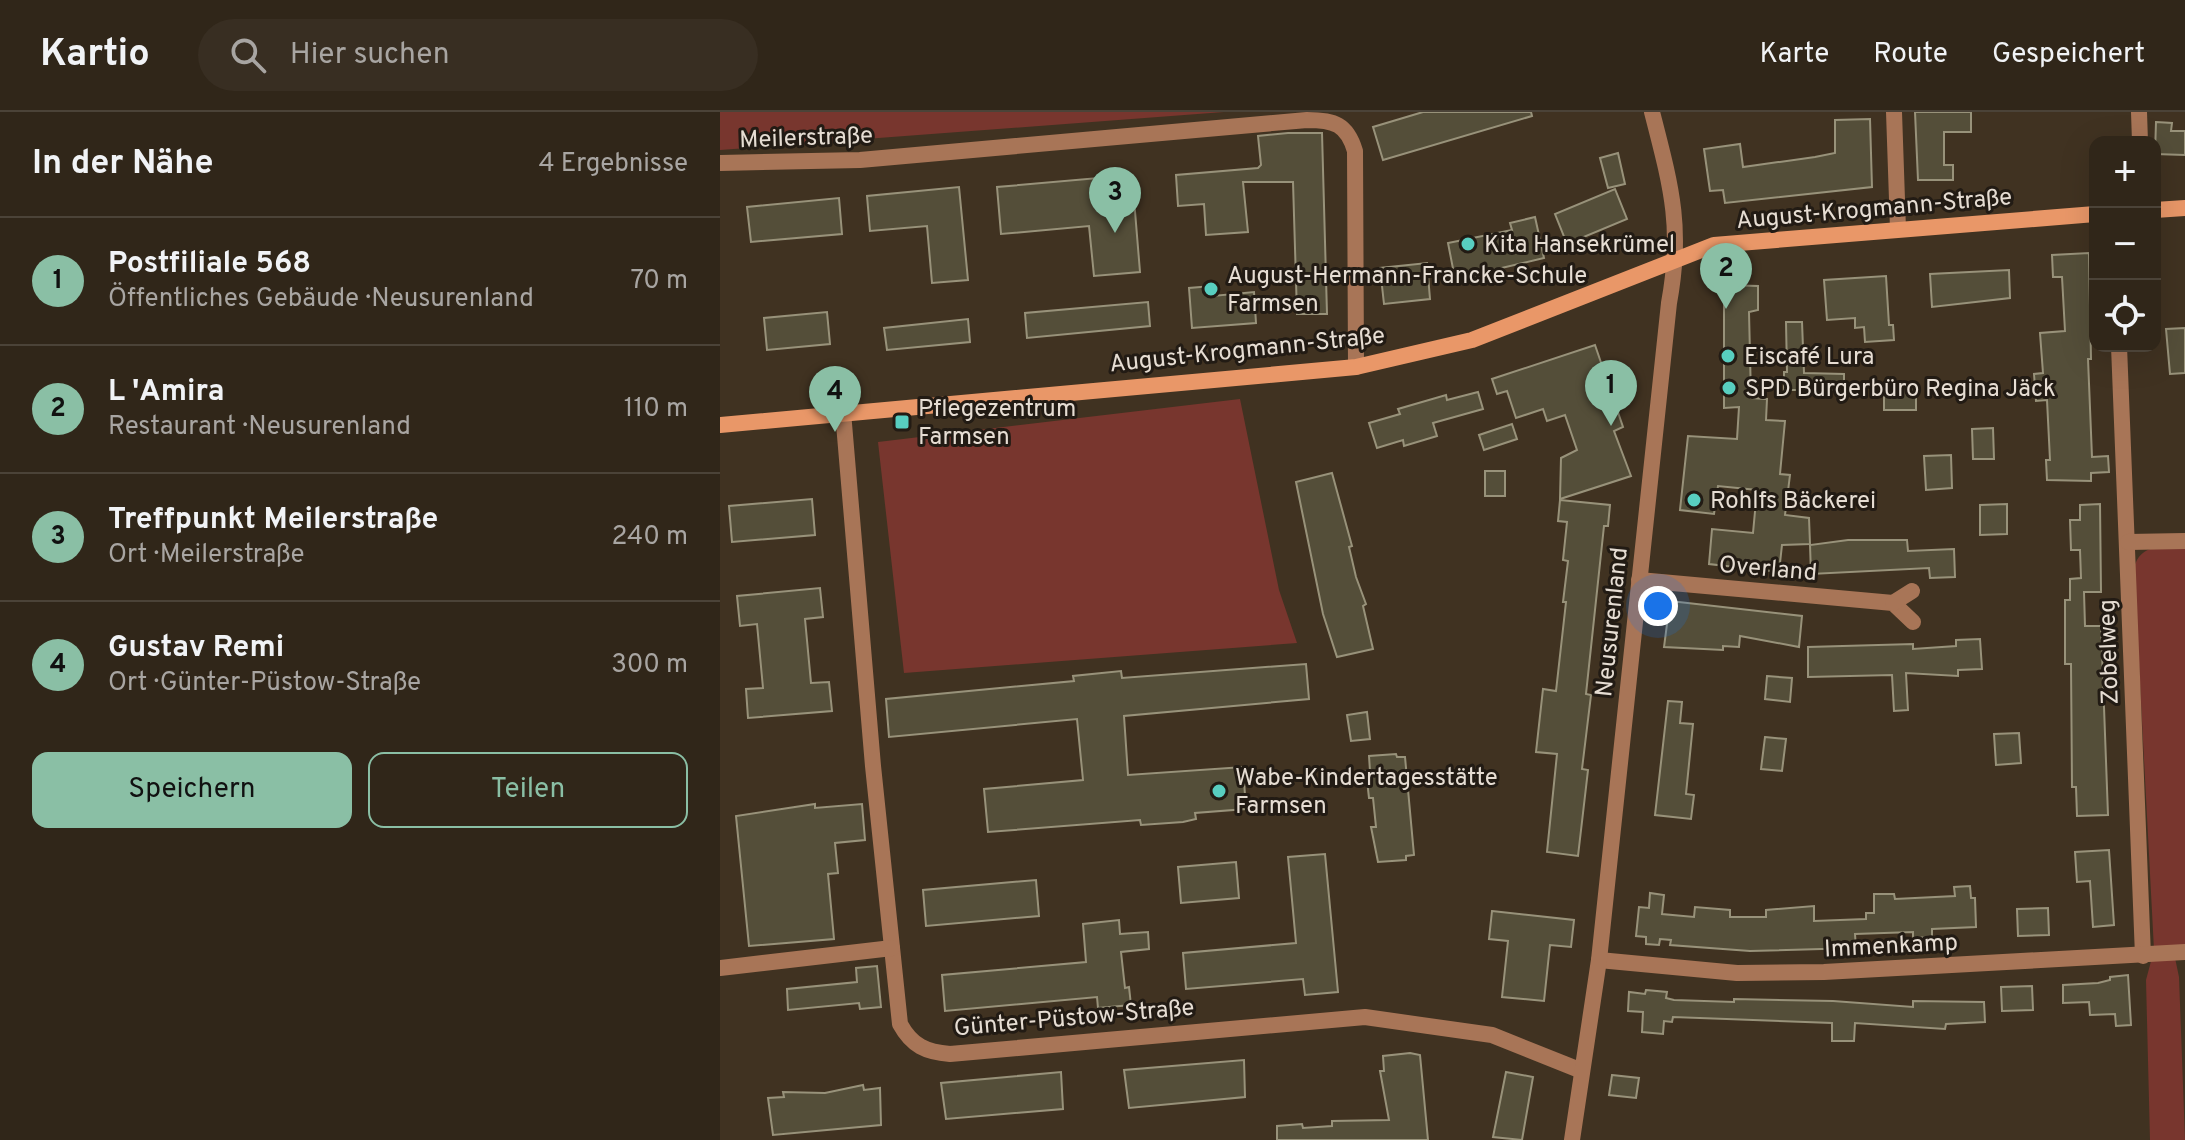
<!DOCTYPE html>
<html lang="de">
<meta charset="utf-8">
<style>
body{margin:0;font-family:Overpass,sans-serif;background:#382e22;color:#f1f3f6}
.controls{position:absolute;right:24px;top:24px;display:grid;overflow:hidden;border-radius:16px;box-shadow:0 8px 32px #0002}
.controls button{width:72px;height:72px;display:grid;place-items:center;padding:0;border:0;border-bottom:2px solid #4b4338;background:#302619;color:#f1f3f6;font:40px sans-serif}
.you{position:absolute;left:938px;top:494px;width:28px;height:28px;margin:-20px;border:6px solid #fff;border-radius:50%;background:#1a73e8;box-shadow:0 0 0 12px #1a73e833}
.badge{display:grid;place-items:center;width:52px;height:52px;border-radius:50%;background:#8abfa5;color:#111;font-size:26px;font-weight:700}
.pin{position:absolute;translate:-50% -66px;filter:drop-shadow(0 2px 4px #0008)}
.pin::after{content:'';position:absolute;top:42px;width:28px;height:24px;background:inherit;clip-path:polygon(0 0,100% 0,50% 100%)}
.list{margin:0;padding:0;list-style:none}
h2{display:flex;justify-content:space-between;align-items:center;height:104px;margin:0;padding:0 32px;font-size:34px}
h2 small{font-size:26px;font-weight:400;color:#a8a5a2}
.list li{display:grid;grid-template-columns:52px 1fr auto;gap:24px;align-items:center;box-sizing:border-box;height:128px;padding:0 32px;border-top:2px solid #4b4338}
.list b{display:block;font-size:30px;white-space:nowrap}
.list p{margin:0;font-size:26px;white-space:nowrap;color:#a8a5a2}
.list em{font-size:26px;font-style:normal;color:#a8a5a2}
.actions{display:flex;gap:16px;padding:24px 32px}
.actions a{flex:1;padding:18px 0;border:2px solid #8abfa5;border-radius:16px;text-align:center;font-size:28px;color:#8abfa5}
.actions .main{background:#8abfa5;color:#111}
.icon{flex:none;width:44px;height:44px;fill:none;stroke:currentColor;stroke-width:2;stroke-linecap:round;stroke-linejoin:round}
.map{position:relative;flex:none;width:1465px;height:1028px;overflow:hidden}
header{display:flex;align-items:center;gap:48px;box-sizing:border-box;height:112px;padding:0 40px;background:#302619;border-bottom:2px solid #4b4338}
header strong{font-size:38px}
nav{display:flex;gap:44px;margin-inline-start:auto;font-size:28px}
.search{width:560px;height:72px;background:#382e22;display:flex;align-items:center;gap:20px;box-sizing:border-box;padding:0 28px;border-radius:44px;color:#a8a5a2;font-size:30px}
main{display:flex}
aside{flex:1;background:#302619}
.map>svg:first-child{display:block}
.green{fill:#78362e}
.building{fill:#544e39;stroke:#98927a;stroke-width:2}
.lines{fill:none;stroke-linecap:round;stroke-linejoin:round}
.minor{stroke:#a87557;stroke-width:16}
.secondary{stroke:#e99768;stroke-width:16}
.poi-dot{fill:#58cec0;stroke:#221b14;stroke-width:3}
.labels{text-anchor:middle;stroke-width:6;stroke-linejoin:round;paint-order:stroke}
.street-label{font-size:24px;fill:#e6ddd3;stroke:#221b14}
.poi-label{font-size:24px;fill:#e6ddd3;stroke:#221b14;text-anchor:start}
</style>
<header>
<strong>Kartio</strong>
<div class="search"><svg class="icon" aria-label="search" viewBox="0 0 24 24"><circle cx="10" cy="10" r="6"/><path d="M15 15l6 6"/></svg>Hier suchen</div>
<nav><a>Karte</a><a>Route</a><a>Gespeichert</a></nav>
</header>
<main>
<aside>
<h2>In der Nähe<small>4 Ergebnisse</small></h2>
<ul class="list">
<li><span class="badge">1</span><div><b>Postfiliale 568</b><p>Öffentliches Gebäude · Neusurenland</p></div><em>70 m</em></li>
<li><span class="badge">2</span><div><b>L 'Amira</b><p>Restaurant · Neusurenland</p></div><em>110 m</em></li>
<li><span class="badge">3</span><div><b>Treffpunkt Meilerstraße</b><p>Ort · Meilerstraße</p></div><em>240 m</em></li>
<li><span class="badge">4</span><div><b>Gustav Remi</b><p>Ort · Günter-Püstow-Straße</p></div><em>300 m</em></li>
</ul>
<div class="actions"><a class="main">Speichern</a><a>Teilen</a></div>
</aside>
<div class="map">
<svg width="1465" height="1028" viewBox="0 0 1465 1028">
<rect width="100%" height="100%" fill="#403221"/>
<!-- green -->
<g class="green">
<polygon points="0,0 504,0 0,38"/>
<polygon points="520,287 559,478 577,531 184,561 158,330"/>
<path d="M1465 434V839L1454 841 1459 865 1465 1028H1430L1426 868 1434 838 1414 456C1420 431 1444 435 1465 434Z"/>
</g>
<!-- building -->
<g class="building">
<polygon points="703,0 811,0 812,4 663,48 653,15"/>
<polygon points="1195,0 1251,0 1251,20 1224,20 1224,53 1233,53 1233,68 1198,68"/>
<polygon points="1150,7 1152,75 1005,91 1003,78 990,79 984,37 1020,32 1023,55 1095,45 1115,41 1115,8"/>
<polygon points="1436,10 1452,11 1451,19 1465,19 1465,43 1435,42"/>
<polygon points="568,21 602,21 607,202 577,202 573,70 523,70 528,120 486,123 484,92 458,94 456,63 538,56 541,53 538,24"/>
<polygon points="898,41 905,72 888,76 880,46"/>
<polygon points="401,64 403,88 414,87 420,160 374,164 369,114 281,122 277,75"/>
<polygon points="239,75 248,168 212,171 207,114 150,119 147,84"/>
<polygon points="895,77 907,107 847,132 835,102"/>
<polygon points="119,86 122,122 31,130 27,95"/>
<polygon points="815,105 824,146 773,158 775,165 736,172 728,131 792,118 790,111"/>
<polygon points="1369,141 1371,247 1368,247 1372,345 1388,344 1389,360 1371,361 1371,369 1327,368 1326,348 1330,348 1327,288 1316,289 1314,262 1323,261 1320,221 1345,219 1342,165 1333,165 1332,143"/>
<polygon points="707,151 710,187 664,192 660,156"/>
<polygon points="1289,158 1290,186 1212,195 1210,162"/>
<polygon points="1166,164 1169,213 1173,213 1174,228 1145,230 1144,215 1135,216 1135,206 1107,208 1104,168"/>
<polygon points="1004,173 1038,174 1038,198 1029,200 1031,286 1047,287 1046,308 1065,309 1060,362 1070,363 1065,403 1089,406 1090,432 1062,433 1059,460 989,452 992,417 1033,421 1037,378 998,374 994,402 960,398 968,324 1017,327 1019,295 1004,296"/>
<polygon points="492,174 493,184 534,180 536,211 472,216 469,176"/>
<polygon points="428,190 430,214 307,226 305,201"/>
<polygon points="107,200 110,232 47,238 44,206"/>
<polygon points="248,207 250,230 167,238 164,216"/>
<polygon points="1066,210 1082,210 1084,261 1124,262 1124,278 1064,278 1064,260 1067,260"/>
<polygon points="1465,216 1465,261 1450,262 1446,217"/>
<polygon points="875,233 903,315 894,319 911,364 840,387 841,346 857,338 845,303 827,309 823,297 796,306 787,279 777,282 772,267"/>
<rect x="1164" y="272" width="32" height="26"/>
<polygon points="758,280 763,297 713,311 717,324 684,334 683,328 657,336 649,311 680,302 678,297 726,283 727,288"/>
<polygon points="792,312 797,327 764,338 759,323"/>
<polygon points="1273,316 1274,347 1253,347 1252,317"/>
<polygon points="1231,343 1232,376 1206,378 1204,344"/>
<rect x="765" y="359" width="20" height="25"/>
<polygon points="612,361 632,434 629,435 636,465 646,492 643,494 653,537 617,545 603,502 576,370"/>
<polygon points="92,387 95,423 12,430 9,394"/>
<polygon points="840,388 890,393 888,414 884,414 866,582 871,583 862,657 868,658 858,744 827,740 837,642 816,640 823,577 836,579 846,490 843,490 848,449 843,448 847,410 838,409"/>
<polygon points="1287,392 1287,422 1260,423 1260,393"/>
<polygon points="1380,392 1381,480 1364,480 1365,514 1381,514 1388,703 1357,704 1356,675 1352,675 1351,552 1345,552 1345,488 1350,488 1350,467 1361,466 1360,438 1351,438 1350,408 1360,408 1360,393"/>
<polygon points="1128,428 1187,428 1188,439 1234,437 1235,465 1210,466 1209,456 1091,462 1090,433"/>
<polygon points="100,476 103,505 85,507 91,571 109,570 112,599 28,606 26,577 43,576 37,512 20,514 17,484"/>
<polygon points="950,489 1082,504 1079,535 1020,524 1019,535 1003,534 1003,538 944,535"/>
<polygon points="1260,527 1262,557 1238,558 1238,564 1186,561 1188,598 1174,599 1172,563 1088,565 1088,535 1193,532 1193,537 1236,534 1236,528"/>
<polygon points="586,552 589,587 404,604 408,663 523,655 526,697 475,701 476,707 463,710 421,713 420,708 268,720 264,677 363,668 357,607 169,625 166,587 354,569 353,564 401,559 402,566"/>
<polygon points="1047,564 1072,566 1070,590 1045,587"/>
<polygon points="948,589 962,590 960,611 973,612 966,682 974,683 971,707 935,703"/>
<polygon points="647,600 650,627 631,629 627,603"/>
<polygon points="1299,621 1301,651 1276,653 1274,622"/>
<polygon points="1045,625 1066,627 1062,659 1041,657"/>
<polygon points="676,642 677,645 685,645 694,743 686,744 686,748 658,750 651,715 656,715 653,686 649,686 646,659 650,659 649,644"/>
<polygon points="95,692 95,696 142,692 145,728 115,731 118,761 108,762 114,827 29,834 16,704"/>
<polygon points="1389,738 1394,813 1373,815 1370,769 1357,770 1355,740"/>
<polygon points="605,742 618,880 585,883 583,867 466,877 463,841 576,831 568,745"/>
<polygon points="516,750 519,786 461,791 458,755"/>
<polygon points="316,768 319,804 206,814 203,778"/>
<polygon points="1250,774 1251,786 1255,786 1256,815 1212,817 1212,825 1193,826 1193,820 1135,822 1136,836 1030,839 950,833 951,828 940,827 939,833 926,832 926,825 916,824 919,795 929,796 930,781 944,783 942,802 974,805 975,795 1010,798 1010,805 1046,805 1046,798 1094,794 1094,809 1146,807 1146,801 1154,801 1154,782 1174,782 1175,787 1235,784 1234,775"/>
<polygon points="1328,796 1329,823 1298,824 1297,797"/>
<polygon points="772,799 854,808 851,835 830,833 824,889 782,885 788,829 769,827"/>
<polygon points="399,808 400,822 428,820 429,837 401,840 405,876 409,875 411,893 378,896 377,885 225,899 222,863 366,850 363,812"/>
<polygon points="157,854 161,895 140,897 139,891 68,898 67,877 137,870 136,856"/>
<polygon points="1408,863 1411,913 1396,914 1395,902 1370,903 1369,890 1343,891 1343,873 1378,871 1390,868 1390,865"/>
<polygon points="1312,874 1313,898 1282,899 1281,875"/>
<polygon points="926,878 947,880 946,886 954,888 1014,890 1014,887 1113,889 1193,895 1193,889 1264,890 1265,910 1226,912 1225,917 1135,911 1134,929 1112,929 1112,911 953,905 952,910 944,909 943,922 922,920 923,900 908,899 909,880 925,882"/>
<polygon points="690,941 700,943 708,1028 557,1028 557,1014 582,1012 583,1016 612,1014 612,1009 669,1008 660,959 664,959 663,944"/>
<polygon points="524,948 525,985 409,996 404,958"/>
<polygon points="341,960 343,997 226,1007 221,971"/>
<polygon points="786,960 813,965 802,1028 773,1025"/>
<polygon points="892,963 919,966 916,986 889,983"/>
<polygon points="143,973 144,978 160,976 161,1013 53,1023 48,986 64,985 63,980 105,981"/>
</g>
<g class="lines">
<!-- minor -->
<g class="minor">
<polyline points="1174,0 1178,117"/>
<polyline points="1419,0 1420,30"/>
<path d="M0 51 140 48 587 8C614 8 627 12 635 39L636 255"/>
<polyline points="1399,234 1423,844"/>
<path d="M123 300 153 654 180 912C192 934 206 940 230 942L645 905 772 923 862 959"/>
<polyline points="1408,430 1465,429"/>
<polyline points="919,468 1173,491 1193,510"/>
<polyline points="1173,491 1192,479"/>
<polyline points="879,848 1017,861 1104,860 1465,840"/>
<polyline points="0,856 172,836"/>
<path d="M852 1028 879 848 949 191C963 115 951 74 932 0"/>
</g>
<!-- secondary -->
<g class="secondary">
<polyline points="1435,98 1465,96"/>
<polyline points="0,313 636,255 752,228 994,133 1375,102"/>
</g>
</g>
<!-- markers -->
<g class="poi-dot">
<circle cx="748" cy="132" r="8"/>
<circle cx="491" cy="177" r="8"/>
<circle cx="1008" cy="244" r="8"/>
<circle cx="1009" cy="276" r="8"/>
<rect x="174" y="302" width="16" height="16" rx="4"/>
<circle cx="974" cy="388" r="8"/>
<circle cx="499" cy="679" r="8"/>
</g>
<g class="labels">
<!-- street labels -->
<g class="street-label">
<text transform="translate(86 25) rotate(-2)" y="8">Meilerstraße</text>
<text transform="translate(1154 96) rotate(-5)" y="8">August-Krogmann-Straße</text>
<text transform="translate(527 237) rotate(-6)" y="8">August-Krogmann-Straße</text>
<text transform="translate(1048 456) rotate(5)" y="8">Overland</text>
<text transform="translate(891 510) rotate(-84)" y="8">Neusurenland</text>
<text transform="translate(1388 540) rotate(-92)" y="8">Zobelweg</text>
<text transform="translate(1171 833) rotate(-3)" y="8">Immenkamp</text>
<text transform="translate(354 905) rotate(-5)" y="8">Günter-Püstow-Straße</text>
</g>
<!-- poi labels -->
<g class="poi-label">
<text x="764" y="140">Kita Hansekrümel</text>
<text x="507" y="171">August-Hermann-Francke-Schule<tspan x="507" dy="28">Farmsen</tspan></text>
<text x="1024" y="252">Eiscafé Lura</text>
<text x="1025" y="284">SPD Bürgerbüro Regina Jäck</text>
<text x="198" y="304">Pflegezentrum<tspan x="198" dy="28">Farmsen</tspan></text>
<text x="990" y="396">Rohlfs Bäckerei</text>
<text x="515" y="673">Wabe-Kindertagesstätte<tspan x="515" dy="28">Farmsen</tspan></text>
</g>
</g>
</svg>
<div class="controls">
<button>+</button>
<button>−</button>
<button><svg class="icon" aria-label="locate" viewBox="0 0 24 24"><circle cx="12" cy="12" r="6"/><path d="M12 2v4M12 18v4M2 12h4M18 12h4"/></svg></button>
</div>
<div class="you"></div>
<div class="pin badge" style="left:891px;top:314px">1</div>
<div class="pin badge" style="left:1006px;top:197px">2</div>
<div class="pin badge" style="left:395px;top:121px">3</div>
<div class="pin badge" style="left:115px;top:320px">4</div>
</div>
</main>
